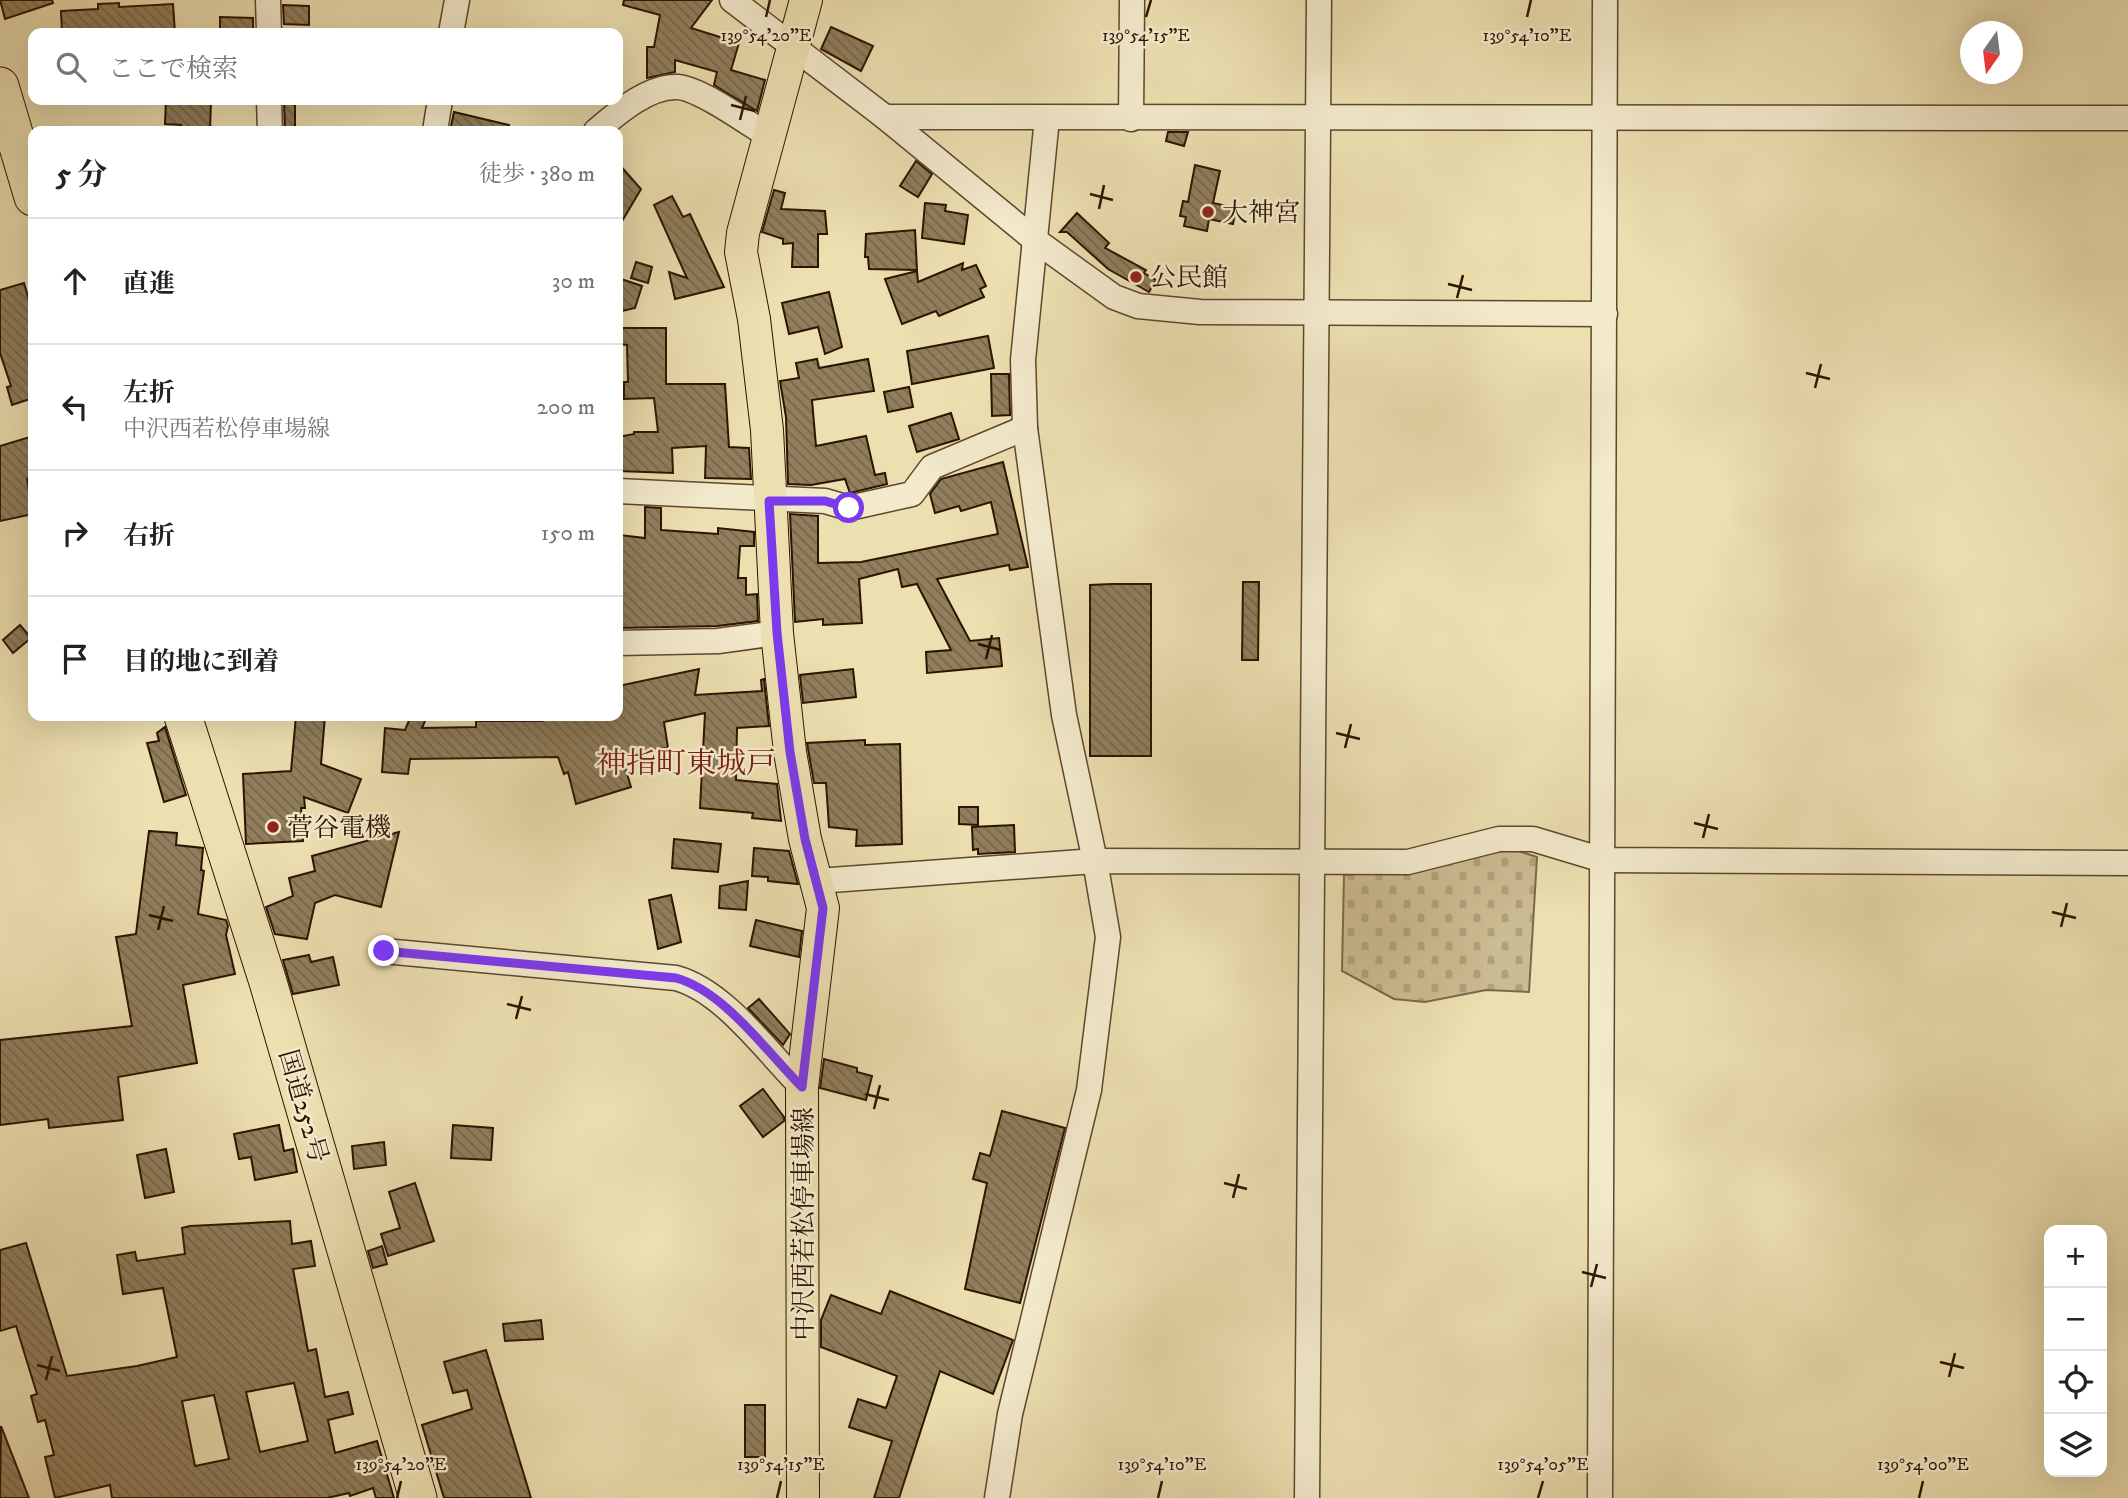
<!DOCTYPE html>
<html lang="ja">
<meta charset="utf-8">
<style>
body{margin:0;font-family:"IM FELL DW Pica","Noto Serif JP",serif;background:#f2f2f2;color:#222}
.controls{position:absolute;right:21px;bottom:21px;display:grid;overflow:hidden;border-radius:14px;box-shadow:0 7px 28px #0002}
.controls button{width:63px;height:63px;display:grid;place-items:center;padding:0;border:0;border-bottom:2px solid #e0e0e0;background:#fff;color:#222;font:35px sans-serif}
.compass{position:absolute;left:1960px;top:21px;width:63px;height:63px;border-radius:50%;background:#fff;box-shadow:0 7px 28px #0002;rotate:194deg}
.stop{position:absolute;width:21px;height:21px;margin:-16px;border:5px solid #7c3aed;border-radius:50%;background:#fff}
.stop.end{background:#7c3aed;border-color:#fff;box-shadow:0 2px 7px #0008}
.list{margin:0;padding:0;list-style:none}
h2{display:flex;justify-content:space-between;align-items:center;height:91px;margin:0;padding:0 28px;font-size:30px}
h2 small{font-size:23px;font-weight:400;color:#767676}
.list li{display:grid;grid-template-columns:46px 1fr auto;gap:21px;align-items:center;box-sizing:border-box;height:126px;padding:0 28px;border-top:2px solid #e0e0e0}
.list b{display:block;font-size:26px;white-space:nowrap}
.list p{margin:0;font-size:23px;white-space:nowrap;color:#767676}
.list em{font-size:23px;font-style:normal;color:#767676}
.icon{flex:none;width:38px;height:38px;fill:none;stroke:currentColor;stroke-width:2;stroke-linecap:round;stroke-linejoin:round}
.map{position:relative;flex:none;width:2128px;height:1498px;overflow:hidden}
.search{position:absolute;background:#fff;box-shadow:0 7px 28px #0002;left:28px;top:28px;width:595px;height:77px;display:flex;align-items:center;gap:18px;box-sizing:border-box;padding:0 24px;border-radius:14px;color:#767676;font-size:26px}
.panel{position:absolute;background:#fff;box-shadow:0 7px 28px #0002;left:28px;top:126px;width:595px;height:595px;border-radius:14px}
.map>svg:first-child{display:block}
.cemetery{fill:url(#cemetery-stones);stroke:#7c684a;stroke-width:2}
.building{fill:url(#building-back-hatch);stroke:#2d1401;stroke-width:2;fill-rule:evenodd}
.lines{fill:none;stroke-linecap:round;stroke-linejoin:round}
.minor-casing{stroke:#5d472d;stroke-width:27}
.major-casing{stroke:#2d1401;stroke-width:34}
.highway-casing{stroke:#2d1401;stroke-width:39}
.minor{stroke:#f3eacc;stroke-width:24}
.major{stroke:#ecdfb0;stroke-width:32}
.highway{stroke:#ecdfb0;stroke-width:37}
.route{stroke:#7c3aed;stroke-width:9}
.ticks{fill:none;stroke:#2d1401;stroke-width:2.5}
.poi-dot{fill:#8f2418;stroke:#f3eacc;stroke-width:2.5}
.labels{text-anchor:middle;stroke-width:5;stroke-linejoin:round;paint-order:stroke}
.poi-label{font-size:26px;fill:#2d1401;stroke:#f3eacc;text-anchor:start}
.street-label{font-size:26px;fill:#2d1401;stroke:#f3eacc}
.quarter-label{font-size:30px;fill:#7a1f14;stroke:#f3eacc}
.ticks-label{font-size:18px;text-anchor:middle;fill:#2d1401;stroke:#f3eacc;stroke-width:5;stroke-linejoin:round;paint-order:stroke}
</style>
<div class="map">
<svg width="2128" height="1498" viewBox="0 0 2128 1498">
<defs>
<pattern id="cemetery-stones" width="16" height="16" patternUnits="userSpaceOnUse" patternTransform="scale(1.75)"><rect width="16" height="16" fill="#ccbc92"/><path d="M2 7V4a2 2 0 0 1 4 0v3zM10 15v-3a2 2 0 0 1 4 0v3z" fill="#b0a17c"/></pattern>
<pattern id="building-back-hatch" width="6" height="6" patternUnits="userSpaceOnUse" patternTransform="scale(1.75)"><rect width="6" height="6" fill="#907e5c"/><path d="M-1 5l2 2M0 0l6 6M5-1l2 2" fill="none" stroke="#76664a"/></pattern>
</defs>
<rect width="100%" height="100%" fill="#ecdfb0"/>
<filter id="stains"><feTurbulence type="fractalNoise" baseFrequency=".00286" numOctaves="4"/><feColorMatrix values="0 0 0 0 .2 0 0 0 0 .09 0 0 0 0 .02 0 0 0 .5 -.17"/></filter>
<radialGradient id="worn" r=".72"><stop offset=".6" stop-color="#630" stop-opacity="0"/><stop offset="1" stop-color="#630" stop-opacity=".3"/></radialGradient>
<!-- cemetery -->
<polygon class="cemetery" points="1512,849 1537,857 1529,992 1486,990 1425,1002 1394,999 1342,971 1344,875 1416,869"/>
<!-- building -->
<g class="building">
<polygon points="0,0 52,0 53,3 5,19"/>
<polygon points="624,0 712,0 691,28 739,43 731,70 765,80 757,111 714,85 717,72 675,60 675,72 647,78 647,47 654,47 660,15 623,5"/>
<polygon points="119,3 119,7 173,4 175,33 62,33 61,11 98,9 98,4"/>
<polygon points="283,5 309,6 309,25 284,24"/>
<polygon points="220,17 253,18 253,33 220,33"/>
<polygon points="831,27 873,46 861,71 821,49"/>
<polygon points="166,100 211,100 210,131 180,131 181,125 165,124"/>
<polygon points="284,100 295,100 295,131 285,131"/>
<polygon points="454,112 509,125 508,131 450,131"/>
<polygon points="1168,132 1188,132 1184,146 1166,141"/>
<polygon points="916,161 932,174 918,197 900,186"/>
<polygon points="618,163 641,189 618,228"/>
<polygon points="1195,165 1220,171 1213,203 1236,208 1233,224 1209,219 1207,231 1184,226 1186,217 1180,216 1183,201 1188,202"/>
<polygon points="774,190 785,193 781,209 825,211 827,234 818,234 818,267 792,267 793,243 783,244 783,239 762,232"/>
<polygon points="672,196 683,217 690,214 724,287 675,299 669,272 687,278 654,205"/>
<polygon points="925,203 946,205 945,211 968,215 964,244 922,238"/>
<polygon points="1077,213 1109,243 1105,248 1146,270 1144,273 1156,280 1149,292 1108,269 1067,232 1060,232"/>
<polygon points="915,230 917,270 869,269 868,257 865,257 866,234"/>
<polygon points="636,262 652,267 648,283 631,278"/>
<polygon points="963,263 962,270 976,265 986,286 980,289 984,297 939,316 936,311 902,324 885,279 917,271 918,282"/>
<polygon points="618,278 642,286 635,308 618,312"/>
<polygon points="24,283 29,300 33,298 33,398 12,405 7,387 11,386 0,353 0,290"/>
<polygon points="829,292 842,347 825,354 818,327 789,334 782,303"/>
<polygon points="618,328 666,328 666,384 725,384 729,447 749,448 751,479 705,478 706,446 672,448 673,473 618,471 618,437 634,434 634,432 658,432 654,398 624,399 624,382 628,382 627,345 618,344"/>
<polygon points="988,336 994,368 912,384 907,351"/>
<polygon points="817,359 819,368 868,359 874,391 812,400 816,446 866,436 875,475 885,473 887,484 850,493 845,479 811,485 788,484 786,417 780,381 799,378 796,363"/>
<polygon points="991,374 1009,374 1010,415 992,416"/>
<polygon points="909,387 913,407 888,412 884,392"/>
<polygon points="951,413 959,439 917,452 909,426"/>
<polygon points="33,436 33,477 27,479 33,514 0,521 0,446"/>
<polygon points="1003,462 1028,567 1010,570 1009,565 937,579 970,641 999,638 1002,666 927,673 926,652 951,650 917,584 902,587 898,569 859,579 862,623 823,625 823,619 795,622 790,514 818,516 818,563 861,562 998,534 991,502 961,511 959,506 935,513 930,494 941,479"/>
<polygon points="645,507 661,508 661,530 718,534 718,528 754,532 754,546 740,546 738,578 746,578 746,595 757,594 758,621 717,626 618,628 618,538 620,535 645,538"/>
<polygon points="1243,582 1259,582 1258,660 1242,660"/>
<polygon points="1112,584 1151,584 1151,756 1090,756 1090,585"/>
<polygon points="20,625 31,638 13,653 3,640"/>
<polygon points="699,669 695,695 762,691 761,680 764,679 769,726 737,728 736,780 777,784 781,821 752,818 753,813 700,808 705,713 664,722 668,748 621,754 631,787 576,804 568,772 564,774 558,757 410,759 408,774 382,772 385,728 405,730 411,716 427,716 422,728 476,727 476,721 542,721 540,716 618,716 618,686"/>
<polygon points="853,669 856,697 803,703 800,675"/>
<polygon points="296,716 325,716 321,764 361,779 348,813 304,797 305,808 301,808 303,841 246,844 243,774 291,771"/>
<polygon points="165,727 186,795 164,802 147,743 159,741 157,733"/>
<polygon points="865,740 865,745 900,744 902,844 856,846 857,830 829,827 826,783 814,783 807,743"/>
<polygon points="959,807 978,807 978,825 959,824"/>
<polygon points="1014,825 1015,852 978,854 978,849 973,850 972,827"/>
<polygon points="149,831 177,833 176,845 203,848 201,870 204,871 198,914 226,920 228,926 226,935 235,974 183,985 197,1063 118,1077 123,1120 49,1128 48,1119 0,1125 0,1040 132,1026 116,937 136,934"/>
<polygon points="399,832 381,907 335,895 315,903 307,939 275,934 266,907 293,896 289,878 315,871 312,856"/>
<polygon points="674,839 721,844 718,872 672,868"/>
<polygon points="754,848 789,851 798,884 768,881 768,877 752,876"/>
<polygon points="748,881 746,910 719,908 720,886"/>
<polygon points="671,895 681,942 658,949 649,900"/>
<polygon points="756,920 802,931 799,957 750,946"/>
<polygon points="309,955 311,962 333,957 339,985 293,994 283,960"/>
<polygon points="759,999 790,1034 783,1045 748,1008"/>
<polygon points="824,1059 857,1068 857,1072 872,1076 866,1100 820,1088"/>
<polygon points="763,1089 784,1117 784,1121 763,1137 740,1106"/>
<polygon points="1002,1111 1065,1128 1020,1303 965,1289 987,1183 973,1179 980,1153 990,1156"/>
<polygon points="279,1125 284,1151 293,1149 297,1172 255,1180 251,1157 239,1159 234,1134"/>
<polygon points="453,1125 493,1128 491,1160 451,1158"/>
<polygon points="384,1142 386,1165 354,1169 352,1146"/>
<polygon points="166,1149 174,1192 145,1198 137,1155"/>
<polygon points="415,1183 434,1241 388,1256 381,1234 400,1228 389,1192"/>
<path d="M290 1221 292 1244 311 1241 315 1266 293 1269 308 1351 316 1349 325 1397 348 1392 353 1414 328 1420 335 1453 377 1441 394 1498H376L373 1488 350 1496 349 1493 327 1498H112L110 1485 55 1498 45 1457 54 1455 45 1420 38 1422 31 1396 37 1394 16 1326 0 1331V1250L26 1243 67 1376 137 1366 177 1357 163 1288 123 1294 117 1255 135 1252 137 1261 185 1254 182 1228 190 1226ZM294 1383 308 1441 260 1452 246 1392ZM214 1395 229 1459 195 1466 182 1401Z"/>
<polygon points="382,1246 387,1264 373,1268 368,1251"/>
<polygon points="890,1291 1013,1340 993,1394 940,1371 899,1498 874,1498 892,1441 849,1427 858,1399 886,1408 897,1376 821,1347 821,1320 831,1295 881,1314"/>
<polygon points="541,1320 543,1339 505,1341 503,1324"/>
<polygon points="486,1350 531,1498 444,1498 422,1425 472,1409 467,1390 453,1393 444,1362"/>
<rect x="745" y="1405" width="20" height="52"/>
<polygon points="1,1426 29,1498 0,1498"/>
</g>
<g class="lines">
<!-- minor casing -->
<g class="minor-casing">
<g id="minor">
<polyline points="268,0 269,33"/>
<polyline points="732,0 885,117 1035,240 1114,297 1138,306 1200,312 1605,314"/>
<polyline points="451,33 457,0"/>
<polyline points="269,100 270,131"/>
<polyline points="885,117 2128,118"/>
<polyline points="1131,119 1132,0"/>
<polyline points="435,131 440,100"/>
<path d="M596 131C616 114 649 85 678 87 701 89 749 124 770 137"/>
<polyline points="618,491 825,501 849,508 912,494 932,467 1025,428"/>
<polyline points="618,643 718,641 777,633"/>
<polyline points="817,881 1095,861 1408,862 1499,839 1533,839 1603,860 2128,863"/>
<path d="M384 951 676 978C724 991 766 1051 802 1087"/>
<polyline points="997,1498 1010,1414 1089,1090 1108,937 1095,861 1064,715 1025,428 1023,360 1047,118"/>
<polyline points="1307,1498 1319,0"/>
<polyline points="1600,1498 1605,0"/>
</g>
</g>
<!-- major casing -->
<g class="major-casing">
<polyline id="major" points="803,1498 802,1087 823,908 805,839 790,752 777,633 767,430 754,319 741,252 743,233 806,0"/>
</g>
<!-- highway casing -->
<g class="highway-casing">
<g id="highway">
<polyline points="0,86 33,197"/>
<polyline points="183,716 268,982 418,1498"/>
</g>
</g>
<!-- minor -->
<use href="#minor" class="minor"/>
<!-- major -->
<use href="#major" class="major"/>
<!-- highway -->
<use href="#highway" class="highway"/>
</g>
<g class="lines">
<!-- route -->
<path class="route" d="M384 951 676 978C724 991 766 1051 802 1087L823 908 805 839 790 752 777 633 769 501H825L849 508"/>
</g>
<!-- ticks -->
<path class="ticks" d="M766 17 770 0M1146 17 1151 0M1527 17 1531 0M731 105 755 111M740 120 746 96M1090 194 1113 200M1099 209 1104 185M1448 284 1472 290M1457 298 1463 275M1806 373 1830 379M1815 388 1821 364M978 644 1001 650M986 659 992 635M1336 733 1360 739M1345 748 1351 724M1694 823 1718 829M1703 838 1709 814M2052 912 2076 918M149 915 173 921M2061 927 2067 903M158 930 164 906M507 1004 531 1010M516 1019 522 996M865 1094 889 1100M874 1109 880 1085M1224 1183 1247 1189M1233 1198 1239 1174M1582 1272 1606 1278M1591 1287 1597 1264M1940 1362 1964 1368M37 1365 60 1371M1949 1377 1955 1353M46 1380 52 1356M397 1498 401 1481M777 1498 781 1481M1158 1498 1162 1481M1538 1498 1543 1481M1919 1498 1923 1481"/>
<!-- markers -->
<g class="poi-dot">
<circle cx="1208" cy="212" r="7"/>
<circle cx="1136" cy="277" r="7"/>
<circle cx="273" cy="827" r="7"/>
</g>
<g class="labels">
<!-- poi labels -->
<g class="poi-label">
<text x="1222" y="221">大神宮</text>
<text x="1150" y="286">公民館</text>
<text x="287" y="836">菅谷電機</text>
</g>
<!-- street labels -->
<g class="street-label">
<text transform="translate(304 1106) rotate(74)" y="9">国道252号</text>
<text transform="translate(803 1224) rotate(-90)" y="9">中沢西若松停車場線</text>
</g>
<!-- quarter labels -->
<g class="quarter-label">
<text x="686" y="773">神指町東城戸</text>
</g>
</g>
<g class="ticks-label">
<text x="766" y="41">139°54'20"E</text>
<text x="1146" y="41">139°54'15"E</text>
<text x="1527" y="41">139°54'10"E</text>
<text x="401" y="1470">139°54'20"E</text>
<text x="781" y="1470">139°54'15"E</text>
<text x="1162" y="1470">139°54'10"E</text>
<text x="1543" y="1470">139°54'05"E</text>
<text x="1923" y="1470">139°54'00"E</text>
</g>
<rect width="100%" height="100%" filter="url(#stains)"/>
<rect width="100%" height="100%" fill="url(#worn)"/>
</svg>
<div class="controls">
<button>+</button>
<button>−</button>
<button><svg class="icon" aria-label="locate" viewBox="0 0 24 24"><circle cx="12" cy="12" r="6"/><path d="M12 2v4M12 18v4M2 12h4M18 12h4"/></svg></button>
<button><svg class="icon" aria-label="layers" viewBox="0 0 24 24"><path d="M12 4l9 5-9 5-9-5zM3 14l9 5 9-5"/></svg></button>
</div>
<svg class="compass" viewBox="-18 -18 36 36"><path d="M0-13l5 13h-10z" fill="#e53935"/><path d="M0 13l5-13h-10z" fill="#767676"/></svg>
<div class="stop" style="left:849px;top:508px"></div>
<div class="stop end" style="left:384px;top:951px"></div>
<div class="search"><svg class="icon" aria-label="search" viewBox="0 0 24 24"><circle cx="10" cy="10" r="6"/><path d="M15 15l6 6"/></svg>ここで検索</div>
<section class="panel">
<h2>5 分<small>徒歩 · 380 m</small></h2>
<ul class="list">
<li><svg class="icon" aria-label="ahead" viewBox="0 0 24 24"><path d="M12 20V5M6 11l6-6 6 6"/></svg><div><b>直進</b></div><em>30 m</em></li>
<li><svg class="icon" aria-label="left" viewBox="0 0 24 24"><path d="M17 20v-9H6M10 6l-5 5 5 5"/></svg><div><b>左折</b><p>中沢西若松停車場線</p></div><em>200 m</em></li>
<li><svg class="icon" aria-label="right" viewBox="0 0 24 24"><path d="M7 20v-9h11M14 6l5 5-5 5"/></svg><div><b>右折</b></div><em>150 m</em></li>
<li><svg class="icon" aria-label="arrive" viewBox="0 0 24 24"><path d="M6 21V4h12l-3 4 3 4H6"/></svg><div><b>目的地に到着</b></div></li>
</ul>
</section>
</div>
